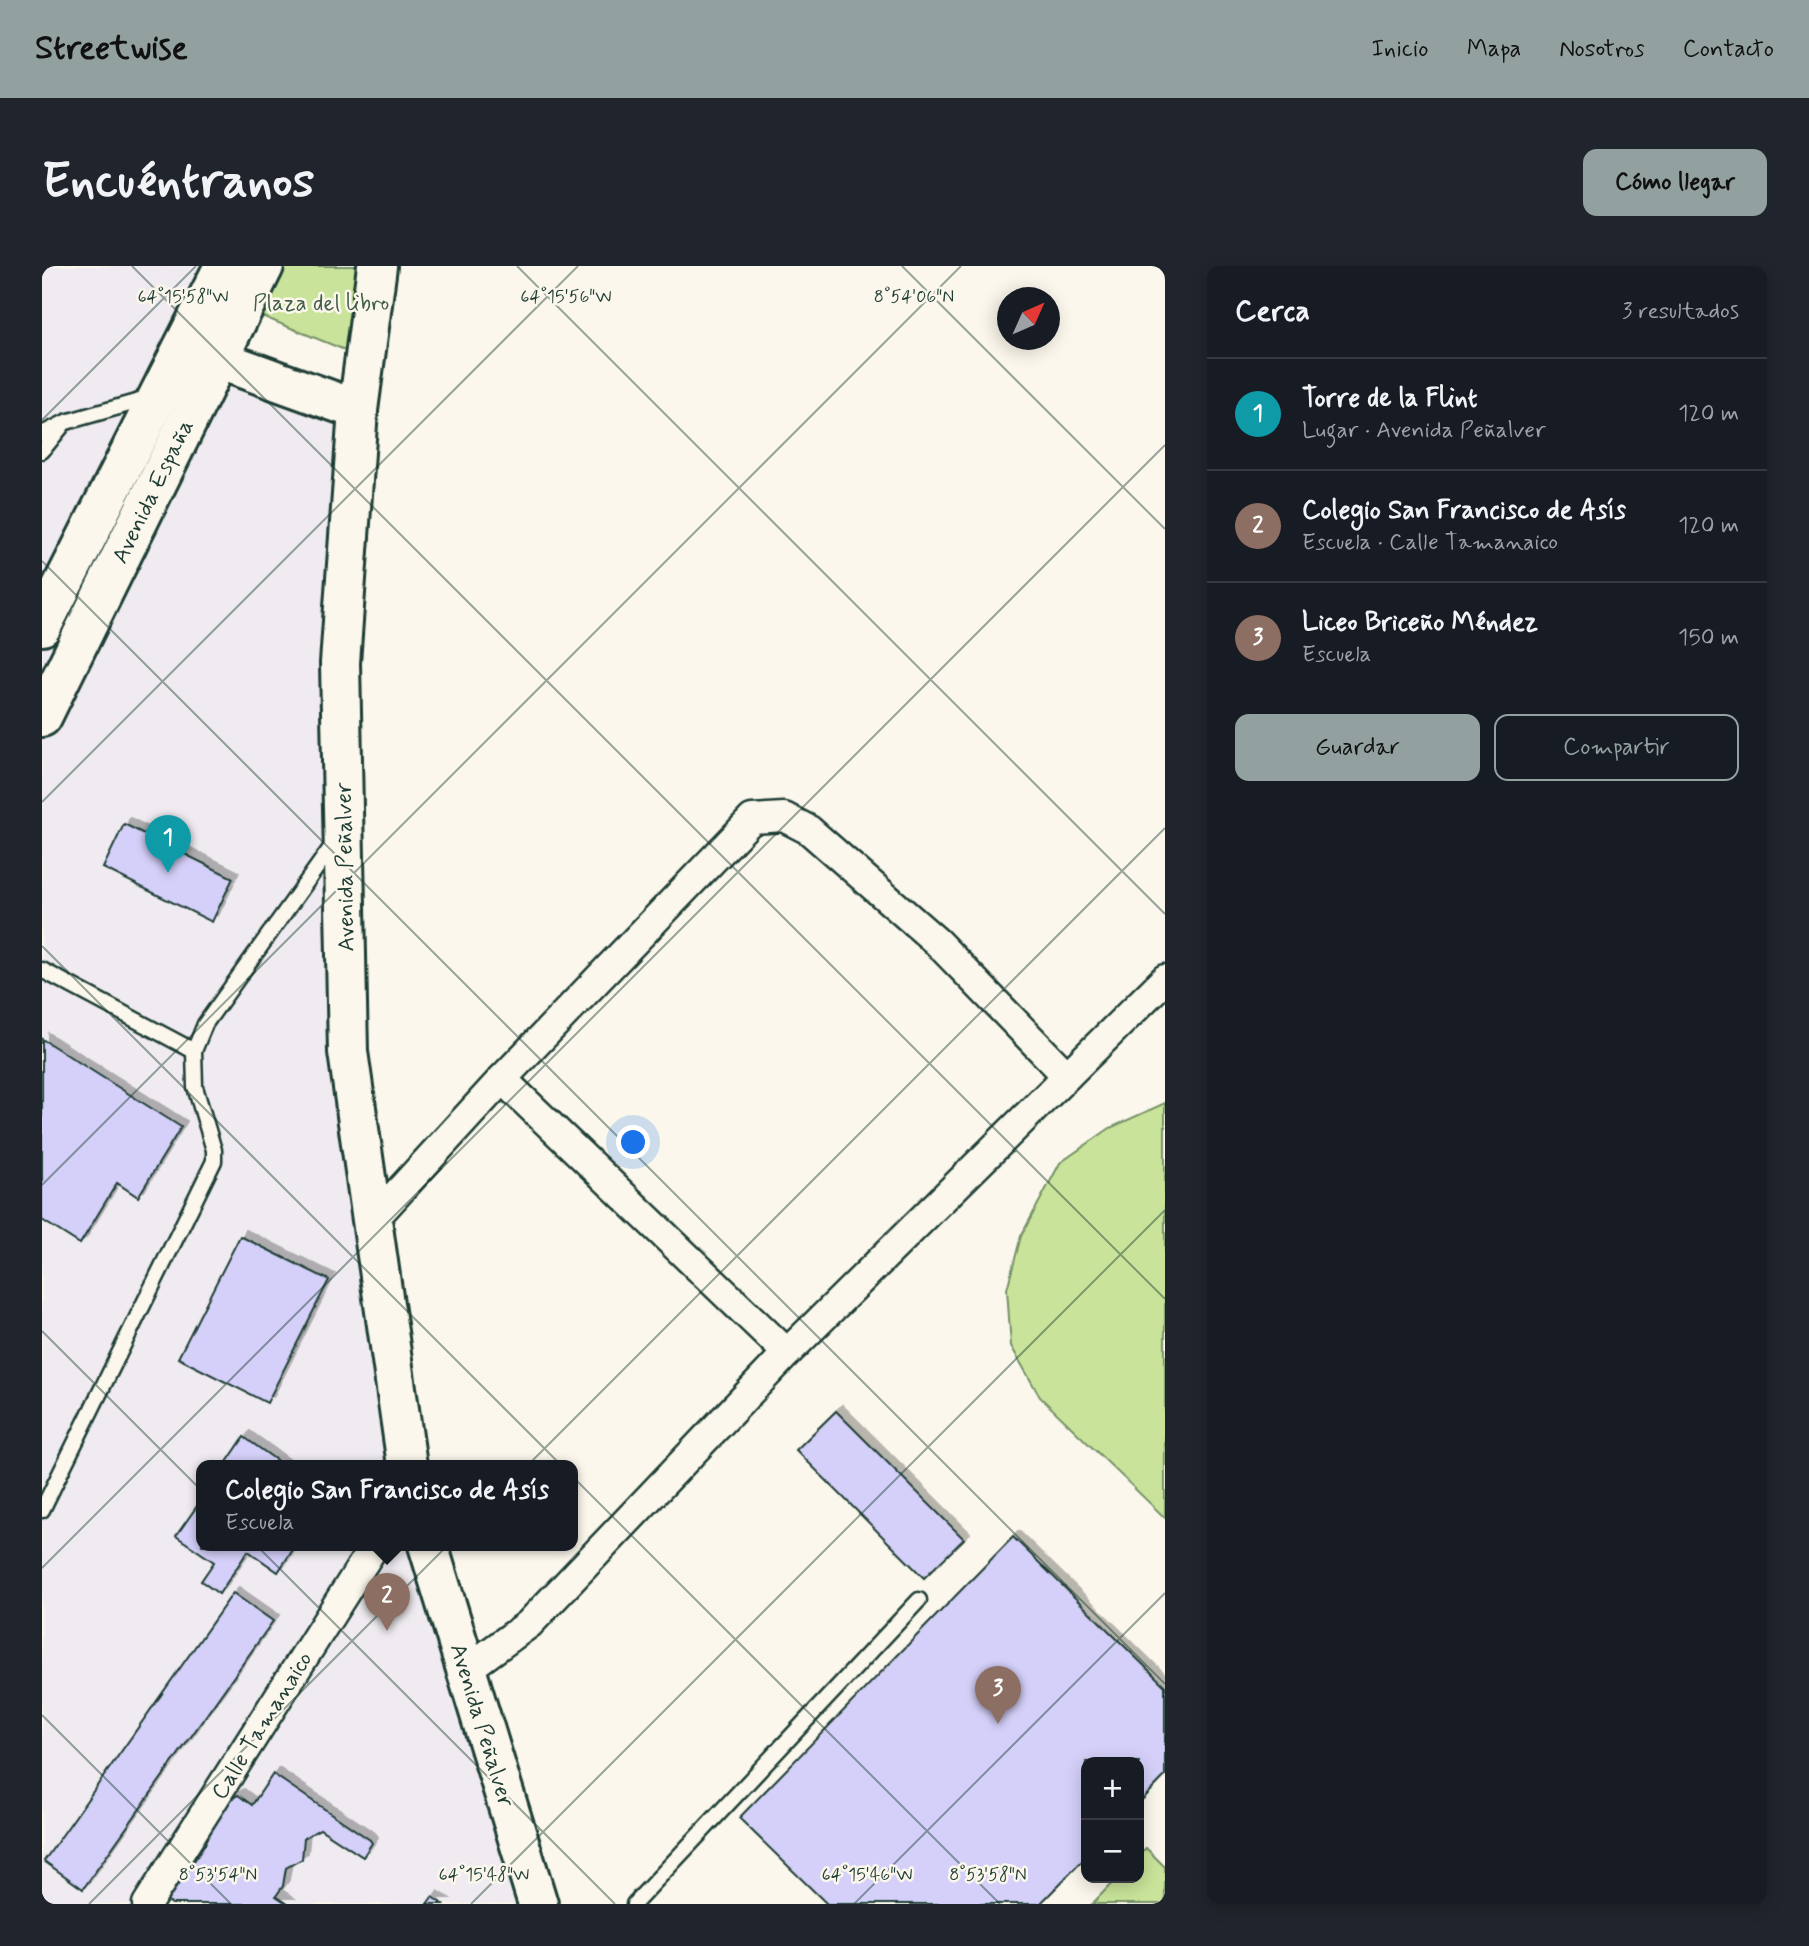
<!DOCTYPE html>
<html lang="es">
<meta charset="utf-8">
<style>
body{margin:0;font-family:Mynerve,sans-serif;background:#20242c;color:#f1f3f6}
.controls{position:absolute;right:21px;bottom:21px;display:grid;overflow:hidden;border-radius:14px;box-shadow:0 4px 18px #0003}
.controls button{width:63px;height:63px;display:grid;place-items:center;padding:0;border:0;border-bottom:2px solid #363941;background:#171b24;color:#f1f3f6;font:35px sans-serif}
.compass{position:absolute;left:955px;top:21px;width:63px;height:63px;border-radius:50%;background:#171b24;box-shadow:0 4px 18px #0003;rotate:45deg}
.you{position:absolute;left:592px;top:877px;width:24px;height:24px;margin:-18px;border:5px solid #fff;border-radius:50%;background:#1a73e8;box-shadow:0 0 0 10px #1a73e833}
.badge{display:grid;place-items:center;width:46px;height:46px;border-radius:50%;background:#92a19f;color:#fff;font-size:23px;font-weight:700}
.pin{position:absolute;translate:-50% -58px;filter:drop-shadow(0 2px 4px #0008)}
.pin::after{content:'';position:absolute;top:37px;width:24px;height:21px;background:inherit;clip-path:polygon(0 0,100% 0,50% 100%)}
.popup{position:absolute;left:154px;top:1194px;width:382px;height:91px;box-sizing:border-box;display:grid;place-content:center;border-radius:14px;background:#171b24;filter:drop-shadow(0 2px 5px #0005);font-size:23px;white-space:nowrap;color:#9ea1a6}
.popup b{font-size:26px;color:#f1f3f6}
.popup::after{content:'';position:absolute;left:50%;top:100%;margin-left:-14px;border:14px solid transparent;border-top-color:#171b24}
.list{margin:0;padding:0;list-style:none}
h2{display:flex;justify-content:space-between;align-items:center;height:91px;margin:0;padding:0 28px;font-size:30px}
h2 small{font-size:23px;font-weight:400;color:#9ea1a6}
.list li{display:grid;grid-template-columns:46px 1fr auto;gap:21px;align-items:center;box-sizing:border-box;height:112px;padding:0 28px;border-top:2px solid #363941}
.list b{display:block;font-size:26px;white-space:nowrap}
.list p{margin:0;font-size:23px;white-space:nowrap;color:#9ea1a6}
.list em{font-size:23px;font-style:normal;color:#9ea1a6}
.actions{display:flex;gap:14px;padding:21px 28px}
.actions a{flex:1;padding:16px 0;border:2px solid #92a19f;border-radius:14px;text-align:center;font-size:24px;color:#92a19f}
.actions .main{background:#92a19f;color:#111}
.map{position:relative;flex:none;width:1123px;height:1638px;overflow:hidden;border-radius:14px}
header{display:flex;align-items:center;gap:42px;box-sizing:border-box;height:98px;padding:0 35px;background:#92a19f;color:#111}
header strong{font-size:33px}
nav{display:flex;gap:38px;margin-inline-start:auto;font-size:24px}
.intro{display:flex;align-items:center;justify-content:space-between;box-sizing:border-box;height:168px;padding:0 42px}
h1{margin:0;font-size:49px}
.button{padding:18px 32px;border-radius:14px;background:#92a19f;color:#111;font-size:24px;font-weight:700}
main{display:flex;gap:42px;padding:0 42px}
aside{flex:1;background:#171b24;border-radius:14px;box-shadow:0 4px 18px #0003}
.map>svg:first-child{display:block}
.built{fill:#efebf0}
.green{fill:#c9e49a;stroke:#749067;stroke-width:2}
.building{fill:#d4d0f9;stroke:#1f3d34;stroke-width:2;filter:url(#shadow)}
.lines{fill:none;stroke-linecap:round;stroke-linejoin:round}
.service-casing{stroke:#1f3d34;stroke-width:19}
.minor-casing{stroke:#1f3d34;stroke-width:33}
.primary-casing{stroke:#1f3d34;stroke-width:44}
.trunk-casing{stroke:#1f3d34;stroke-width:44}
.service{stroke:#fbf7ec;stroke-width:14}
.minor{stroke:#fbf7ec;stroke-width:28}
.primary{stroke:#fbf7ec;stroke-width:38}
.trunk{stroke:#fbf7ec;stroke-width:38}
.ticks{fill:none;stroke:#1f3d34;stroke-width:2;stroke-opacity:0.45}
.labels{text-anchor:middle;stroke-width:5;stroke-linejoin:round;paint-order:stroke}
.park-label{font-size:23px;fill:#415e48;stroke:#fbf7ec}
.street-label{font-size:23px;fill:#1f3d34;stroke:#fbf7ec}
.ticks-label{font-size:18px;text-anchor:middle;fill:#1f3d34;stroke:#fbf7ec;stroke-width:5;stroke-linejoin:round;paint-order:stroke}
</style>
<header>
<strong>Streetwise</strong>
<nav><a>Inicio</a><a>Mapa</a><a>Nosotros</a><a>Contacto</a></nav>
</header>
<div class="intro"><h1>Encuéntranos</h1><a class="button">Cómo llegar</a></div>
<main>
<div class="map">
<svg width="1123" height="1638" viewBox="0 0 1123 1638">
<defs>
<filter id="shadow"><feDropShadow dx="6" dy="-6" stdDeviation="0" flood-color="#0004"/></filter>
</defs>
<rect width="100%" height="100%" fill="#fbf7ec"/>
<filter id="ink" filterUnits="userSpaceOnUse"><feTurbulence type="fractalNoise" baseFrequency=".0143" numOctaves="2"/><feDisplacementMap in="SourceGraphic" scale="14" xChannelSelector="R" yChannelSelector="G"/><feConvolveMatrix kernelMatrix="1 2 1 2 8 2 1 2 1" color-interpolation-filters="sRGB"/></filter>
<g filter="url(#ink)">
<!-- built -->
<polygon class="built" points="0,0 204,0 159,93 307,150 276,380 288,778 353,1199 160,1199 160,1279 386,1279 486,1638 0,1638"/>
<!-- green -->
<g class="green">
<polygon points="243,0 320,0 315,89 217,49"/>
<polygon points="1123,837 1123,1252 998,1131 969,1080 965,1023 979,970 1018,897 1068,862"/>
<polygon points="1104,1582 1123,1601 1123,1638 1050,1638 1075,1612 1097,1612 1097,1589"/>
</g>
<!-- building -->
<g class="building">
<polygon points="82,558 191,612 170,656 61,602"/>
<polygon points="0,773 139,861 96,931 75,917 38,978 0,954"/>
<polygon points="198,970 287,1014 225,1137 136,1092"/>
<polygon points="794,1145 922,1273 882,1312 754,1184"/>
<polygon points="202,1171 241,1199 183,1199"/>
<polygon points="160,1233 160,1279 254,1279 236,1306 206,1285 177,1328 159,1315 172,1296 134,1270"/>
<polygon points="971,1271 1123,1420 1123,1510 1097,1537 1097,1496 1044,1496 1044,1591 998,1638 785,1638 697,1552"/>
<polygon points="191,1327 231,1355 41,1623 2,1595"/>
<polygon points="231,1508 328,1574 330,1577 321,1591 278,1563 262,1572 260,1593 244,1602 241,1620 234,1630 246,1638 130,1638 125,1635 164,1577 156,1564 169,1546 196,1529 210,1539"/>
<polygon points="390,1631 401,1638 385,1638"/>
</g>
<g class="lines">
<!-- service casing -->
<g class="service-casing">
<g id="service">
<polyline points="0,168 24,156 108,132"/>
<polyline points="0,185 20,160"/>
<polyline points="0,704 152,785"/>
<polyline points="0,1244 172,895 172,884 153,821 152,785 163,758 293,576"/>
<polyline points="592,1638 877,1334"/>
</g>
</g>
<!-- minor casing -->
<g class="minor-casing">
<g id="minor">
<polyline points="460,813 745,1087"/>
<polyline points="330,955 460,813 710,553 742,551 767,564 895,676 1025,810"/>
<polyline points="424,1404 487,1358 745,1087 1123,713"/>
<polyline points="105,1638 333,1279"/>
</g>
</g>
<!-- primary casing -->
<g class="primary-casing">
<g id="primary">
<polyline points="335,0 316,144 298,397 306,786 365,1199"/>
<polyline points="386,1279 496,1638"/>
</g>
</g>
<!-- trunk casing -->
<g class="trunk-casing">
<g id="trunk">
<polyline points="175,93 316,144"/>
<polyline points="0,360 182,0"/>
<polyline points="0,451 222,0"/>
</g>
</g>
<!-- service -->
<use href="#service" class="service"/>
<!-- minor -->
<use href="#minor" class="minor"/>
<!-- primary -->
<use href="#primary" class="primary"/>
<!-- trunk -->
<use href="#trunk" class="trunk"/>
</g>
</g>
<!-- ticks -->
<path class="ticks" d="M90 0 1123 1033M475 0 1123 648M860 0 1123 263M0 154 154 0M0 295 1123 1418M0 536 536 0M0 680 958 1638M0 919 919 0M0 1065 573 1638M0 1302 1123 179M0 1449 189 1638M47 1638 1123 562M429 1638 1123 944M812 1638 1123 1327"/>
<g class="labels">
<!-- park labels -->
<g class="park-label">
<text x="279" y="44">Plaza del libro</text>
</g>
<!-- street labels -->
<g class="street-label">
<text transform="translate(110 225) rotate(-64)" y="8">Avenida España</text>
<text transform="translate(302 601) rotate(-91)" y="8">Avenida Peñalver</text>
<text transform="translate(219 1459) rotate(-58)" y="8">Calle Tamanaico</text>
<text transform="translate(441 1459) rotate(73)" y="8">Avenida Peñalver</text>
</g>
</g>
<g class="ticks-label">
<text x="141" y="36">64°15'58"W</text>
<text x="524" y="36">64°15'56"W</text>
<text x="872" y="36">8°54'06"N</text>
<text x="176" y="1614">8°53'54"N</text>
<text x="442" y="1614">64°15'48"W</text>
<text x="825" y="1614">64°15'46"W</text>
<text x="946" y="1614">8°53'58"N</text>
</g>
</svg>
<div class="controls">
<button>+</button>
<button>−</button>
</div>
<svg class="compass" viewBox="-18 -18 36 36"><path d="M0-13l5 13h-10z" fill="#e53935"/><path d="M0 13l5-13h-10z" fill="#9ea1a6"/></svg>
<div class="you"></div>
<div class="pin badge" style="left:126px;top:607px;background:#0f9aa8">1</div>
<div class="pin badge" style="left:345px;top:1365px;background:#8d6e63">2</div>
<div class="popup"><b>Colegio San Francisco de Asís</b>Escuela</div>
<div class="pin badge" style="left:956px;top:1458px;background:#8d6e63">3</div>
</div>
<aside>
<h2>Cerca<small>3 resultados</small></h2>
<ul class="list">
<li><span class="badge" style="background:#0f9aa8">1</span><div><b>Torre de la Flint</b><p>Lugar · Avenida Peñalver</p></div><em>120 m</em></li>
<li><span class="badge" style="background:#8d6e63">2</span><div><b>Colegio San Francisco de Asís</b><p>Escuela · Calle Tamanaico</p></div><em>120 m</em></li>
<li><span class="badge" style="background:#8d6e63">3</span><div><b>Liceo Briceño Méndez</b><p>Escuela</p></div><em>150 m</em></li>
</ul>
<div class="actions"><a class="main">Guardar</a><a>Compartir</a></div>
</aside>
</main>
